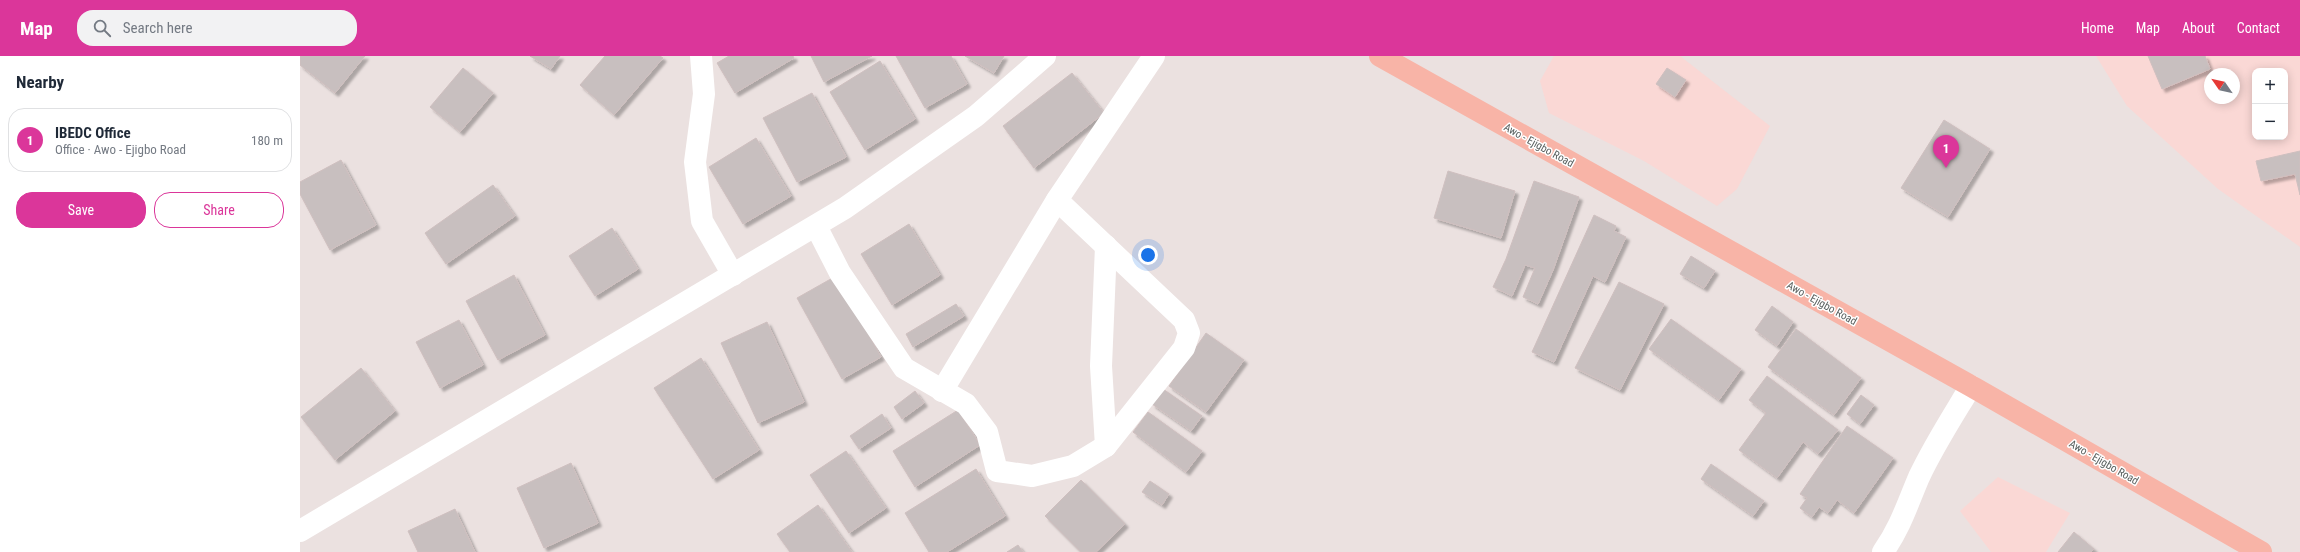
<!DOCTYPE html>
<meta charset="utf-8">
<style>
body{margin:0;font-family:"Roboto Condensed",sans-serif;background:#f2f2f3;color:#1f2937}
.controls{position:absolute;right:12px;top:12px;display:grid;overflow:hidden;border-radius:8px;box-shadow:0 2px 10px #0003}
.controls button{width:36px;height:36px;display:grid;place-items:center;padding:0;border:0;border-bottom:1px solid #e0e1e3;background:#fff;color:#1f2937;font:20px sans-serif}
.compass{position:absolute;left:1904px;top:12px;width:36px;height:36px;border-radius:50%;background:#fff;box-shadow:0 2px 10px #0003;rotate:304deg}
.you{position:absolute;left:848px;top:199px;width:14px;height:14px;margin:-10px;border:3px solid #fff;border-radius:50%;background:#1a73e8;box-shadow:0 0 0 6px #1a73e833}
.badge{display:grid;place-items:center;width:26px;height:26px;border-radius:50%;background:#db369a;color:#fff;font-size:13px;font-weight:700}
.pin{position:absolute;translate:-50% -33px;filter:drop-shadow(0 1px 2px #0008)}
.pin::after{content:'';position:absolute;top:21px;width:14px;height:12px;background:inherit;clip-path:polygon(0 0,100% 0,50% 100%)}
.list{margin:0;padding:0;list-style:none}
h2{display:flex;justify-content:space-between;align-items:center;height:52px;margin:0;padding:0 16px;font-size:17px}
h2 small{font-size:13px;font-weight:400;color:#747a83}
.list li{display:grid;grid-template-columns:26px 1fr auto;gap:12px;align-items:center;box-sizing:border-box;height:64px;margin:0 8px 8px;padding:0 8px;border:1px solid #e0e1e3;border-radius:16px}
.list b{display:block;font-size:15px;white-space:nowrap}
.list p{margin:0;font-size:13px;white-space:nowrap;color:#747a83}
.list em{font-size:13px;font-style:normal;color:#747a83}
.actions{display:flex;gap:8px;padding:12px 16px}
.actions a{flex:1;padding:9px 0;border:1px solid #db369a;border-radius:16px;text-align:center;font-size:14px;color:#db369a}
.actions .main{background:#db369a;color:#fff}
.icon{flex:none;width:22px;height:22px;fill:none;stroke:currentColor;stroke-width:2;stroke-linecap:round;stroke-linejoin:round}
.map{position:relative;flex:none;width:2000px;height:496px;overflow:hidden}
header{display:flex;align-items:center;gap:24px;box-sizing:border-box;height:56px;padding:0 20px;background:#db369a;color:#fff}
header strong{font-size:19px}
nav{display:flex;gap:22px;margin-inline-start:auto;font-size:14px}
.search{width:280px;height:36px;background:#f2f2f3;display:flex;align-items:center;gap:10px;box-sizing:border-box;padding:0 14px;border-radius:16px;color:#747a83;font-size:15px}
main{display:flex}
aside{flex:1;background:#fff}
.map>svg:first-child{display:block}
.commercial{fill:#fad8d5;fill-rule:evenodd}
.building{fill:#c8bfbf;stroke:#cfbfbf;filter:url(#shadow)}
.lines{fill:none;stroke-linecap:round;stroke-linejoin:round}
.minor{stroke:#fff;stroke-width:22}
.primary{stroke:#f8b4a7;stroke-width:22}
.labels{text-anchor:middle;stroke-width:3;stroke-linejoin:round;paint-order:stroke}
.street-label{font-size:11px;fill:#59605f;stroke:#fff}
</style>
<header>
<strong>Map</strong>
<div class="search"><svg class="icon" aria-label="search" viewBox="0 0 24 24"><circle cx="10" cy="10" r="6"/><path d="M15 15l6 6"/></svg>Search here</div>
<nav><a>Home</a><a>Map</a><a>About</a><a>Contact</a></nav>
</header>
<main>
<aside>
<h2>Nearby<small></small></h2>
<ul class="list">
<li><span class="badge">1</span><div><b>IBEDC Office</b><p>Office · Awo - Ejigbo Road</p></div><em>180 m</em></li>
</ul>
<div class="actions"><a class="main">Save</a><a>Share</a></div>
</aside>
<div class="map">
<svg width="2000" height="496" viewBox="0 0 2000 496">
<defs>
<filter id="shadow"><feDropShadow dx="3.5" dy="3.5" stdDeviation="1" flood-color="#0004"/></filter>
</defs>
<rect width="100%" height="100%" fill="#ebe1e0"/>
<!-- commercial -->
<g class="commercial">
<polygon points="1254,0 1380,0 1470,70 1437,133 1417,150 1344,105 1249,57 1240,25"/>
<path d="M1796 0H2000V191L1918 133 1827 50ZM1955 15H1985V81H1955ZM1910 18H1934V42H1910Z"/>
<polygon points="1698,421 1770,457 1746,496 1691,496 1660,455"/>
</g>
<!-- building -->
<g class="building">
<polygon points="0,0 65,0 35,37 0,9"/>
<polygon points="230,0 260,0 251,13"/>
<polygon points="305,0 360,0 363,2 314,59 280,29"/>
<polygon points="429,0 493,0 494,2 435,37 417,7"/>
<polygon points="511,0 572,0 524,26"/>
<polygon points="596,0 651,0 667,28 625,52"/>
<polygon points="665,0 704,0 694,17"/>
<polygon points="1848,0 1905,0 1910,13 1862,33"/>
<polygon points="580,5 615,63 565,94 530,36"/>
<polygon points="163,12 193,37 160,76 130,51"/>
<polygon points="1367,12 1386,24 1375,41 1356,28"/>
<polygon points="772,17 804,57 734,112 703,70"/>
<polygon points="512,37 546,101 497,126 463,62"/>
<polygon points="1644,64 1690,93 1648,161 1601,132"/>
<polygon points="456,82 491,140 443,168 409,111"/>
<polygon points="2000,95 2000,139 1995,118 1961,125 1956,105"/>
<polygon points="41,104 76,169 30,194 0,138 0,126"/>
<polygon points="1148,115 1215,135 1201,182 1134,162"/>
<polygon points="1234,125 1279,141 1253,214 1238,248 1223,241 1235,212 1225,209 1212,240 1193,231 1206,203"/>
<polygon points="193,129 215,160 146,208 125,177"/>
<polygon points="1294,159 1316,170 1314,175 1326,181 1305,226 1293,220 1254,306 1232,296"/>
<polygon points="609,168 640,219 592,249 561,198"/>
<polygon points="312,172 338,213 295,240 269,200"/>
<polygon points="1391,200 1415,215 1404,232 1380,218"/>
<polygon points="214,219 245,279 198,304 166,245"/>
<polygon points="536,220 581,301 542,323 497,242"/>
<polygon points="1319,226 1364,248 1320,334 1275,312"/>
<polygon points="656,248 664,260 613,291 606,278"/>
<polygon points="1472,250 1493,266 1477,290 1455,274"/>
<polygon points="1371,263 1441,313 1419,344 1349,293"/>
<polygon points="159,264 183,309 140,332 116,286"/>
<polygon points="467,266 504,346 458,367 421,287"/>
<polygon points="1496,273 1561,322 1534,359 1468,311"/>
<polygon points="906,277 944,304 906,356 869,330"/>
<polygon points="401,302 459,394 413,423 354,332"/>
<polygon points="61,312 95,355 35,404 1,361"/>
<polygon points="1467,320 1538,374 1518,398 1503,386 1477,422 1439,394 1466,357 1449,344"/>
<polygon points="863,333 902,360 891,375 852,348"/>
<polygon points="615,335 624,347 602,363 594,351"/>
<polygon points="1561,339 1574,349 1560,368 1547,358"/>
<polygon points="658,354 680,389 615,431 593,395"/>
<polygon points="848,356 902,395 886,416 833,376"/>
<polygon points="582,358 591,372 559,393 550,380"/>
<polygon points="1547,370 1593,402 1554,457 1537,444 1528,457 1519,451 1512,461 1500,452 1507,442 1500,438"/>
<polygon points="546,395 586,452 549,477 510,419"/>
<polygon points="271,407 298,467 244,492 217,432"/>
<polygon points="1411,408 1464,445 1453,460 1401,423"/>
<polygon points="676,413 705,460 647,496 629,496 605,457"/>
<polygon points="781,424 825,468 796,496 781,496 745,460"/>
<polygon points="850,425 869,438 862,449 842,436"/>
<polygon points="518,449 552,496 490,496 477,478"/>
<polygon points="155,453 175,496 118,496 108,475"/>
<polygon points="1774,476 1794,493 1791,496 1758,496"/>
<polygon points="718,489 723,496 707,496"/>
</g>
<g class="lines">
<!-- minor -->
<g class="minor">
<polyline points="401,0 404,38 395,106 402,165 433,219"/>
<polyline points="516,170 540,217 604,312 666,348 687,376 697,415 732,420 773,410 806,390 884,292 889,277 884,264 757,144"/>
<polyline points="642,335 757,144 854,0"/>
<polyline points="806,390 801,310 806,190"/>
<polyline points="0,475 545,152 676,60 745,0"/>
<path d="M1583 496C1601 470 1607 449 1619 421 1634 389 1653 360 1671 330"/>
</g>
<!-- primary -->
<polyline class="primary" points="1080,0 1671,330 1961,496"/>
</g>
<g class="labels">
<!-- street labels -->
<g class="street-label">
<text transform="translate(1239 89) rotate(29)" y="4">Awo - Ejigbo Road</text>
<text transform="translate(1522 247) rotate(29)" y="4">Awo - Ejigbo Road</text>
<text transform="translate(1804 406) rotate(30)" y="4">Awo - Ejigbo Road</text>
</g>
</g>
</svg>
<div class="controls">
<button>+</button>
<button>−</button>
</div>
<svg class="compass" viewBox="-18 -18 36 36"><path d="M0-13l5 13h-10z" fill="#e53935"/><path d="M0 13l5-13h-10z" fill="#747a83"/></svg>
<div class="you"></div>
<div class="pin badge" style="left:1646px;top:112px">1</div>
</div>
</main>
